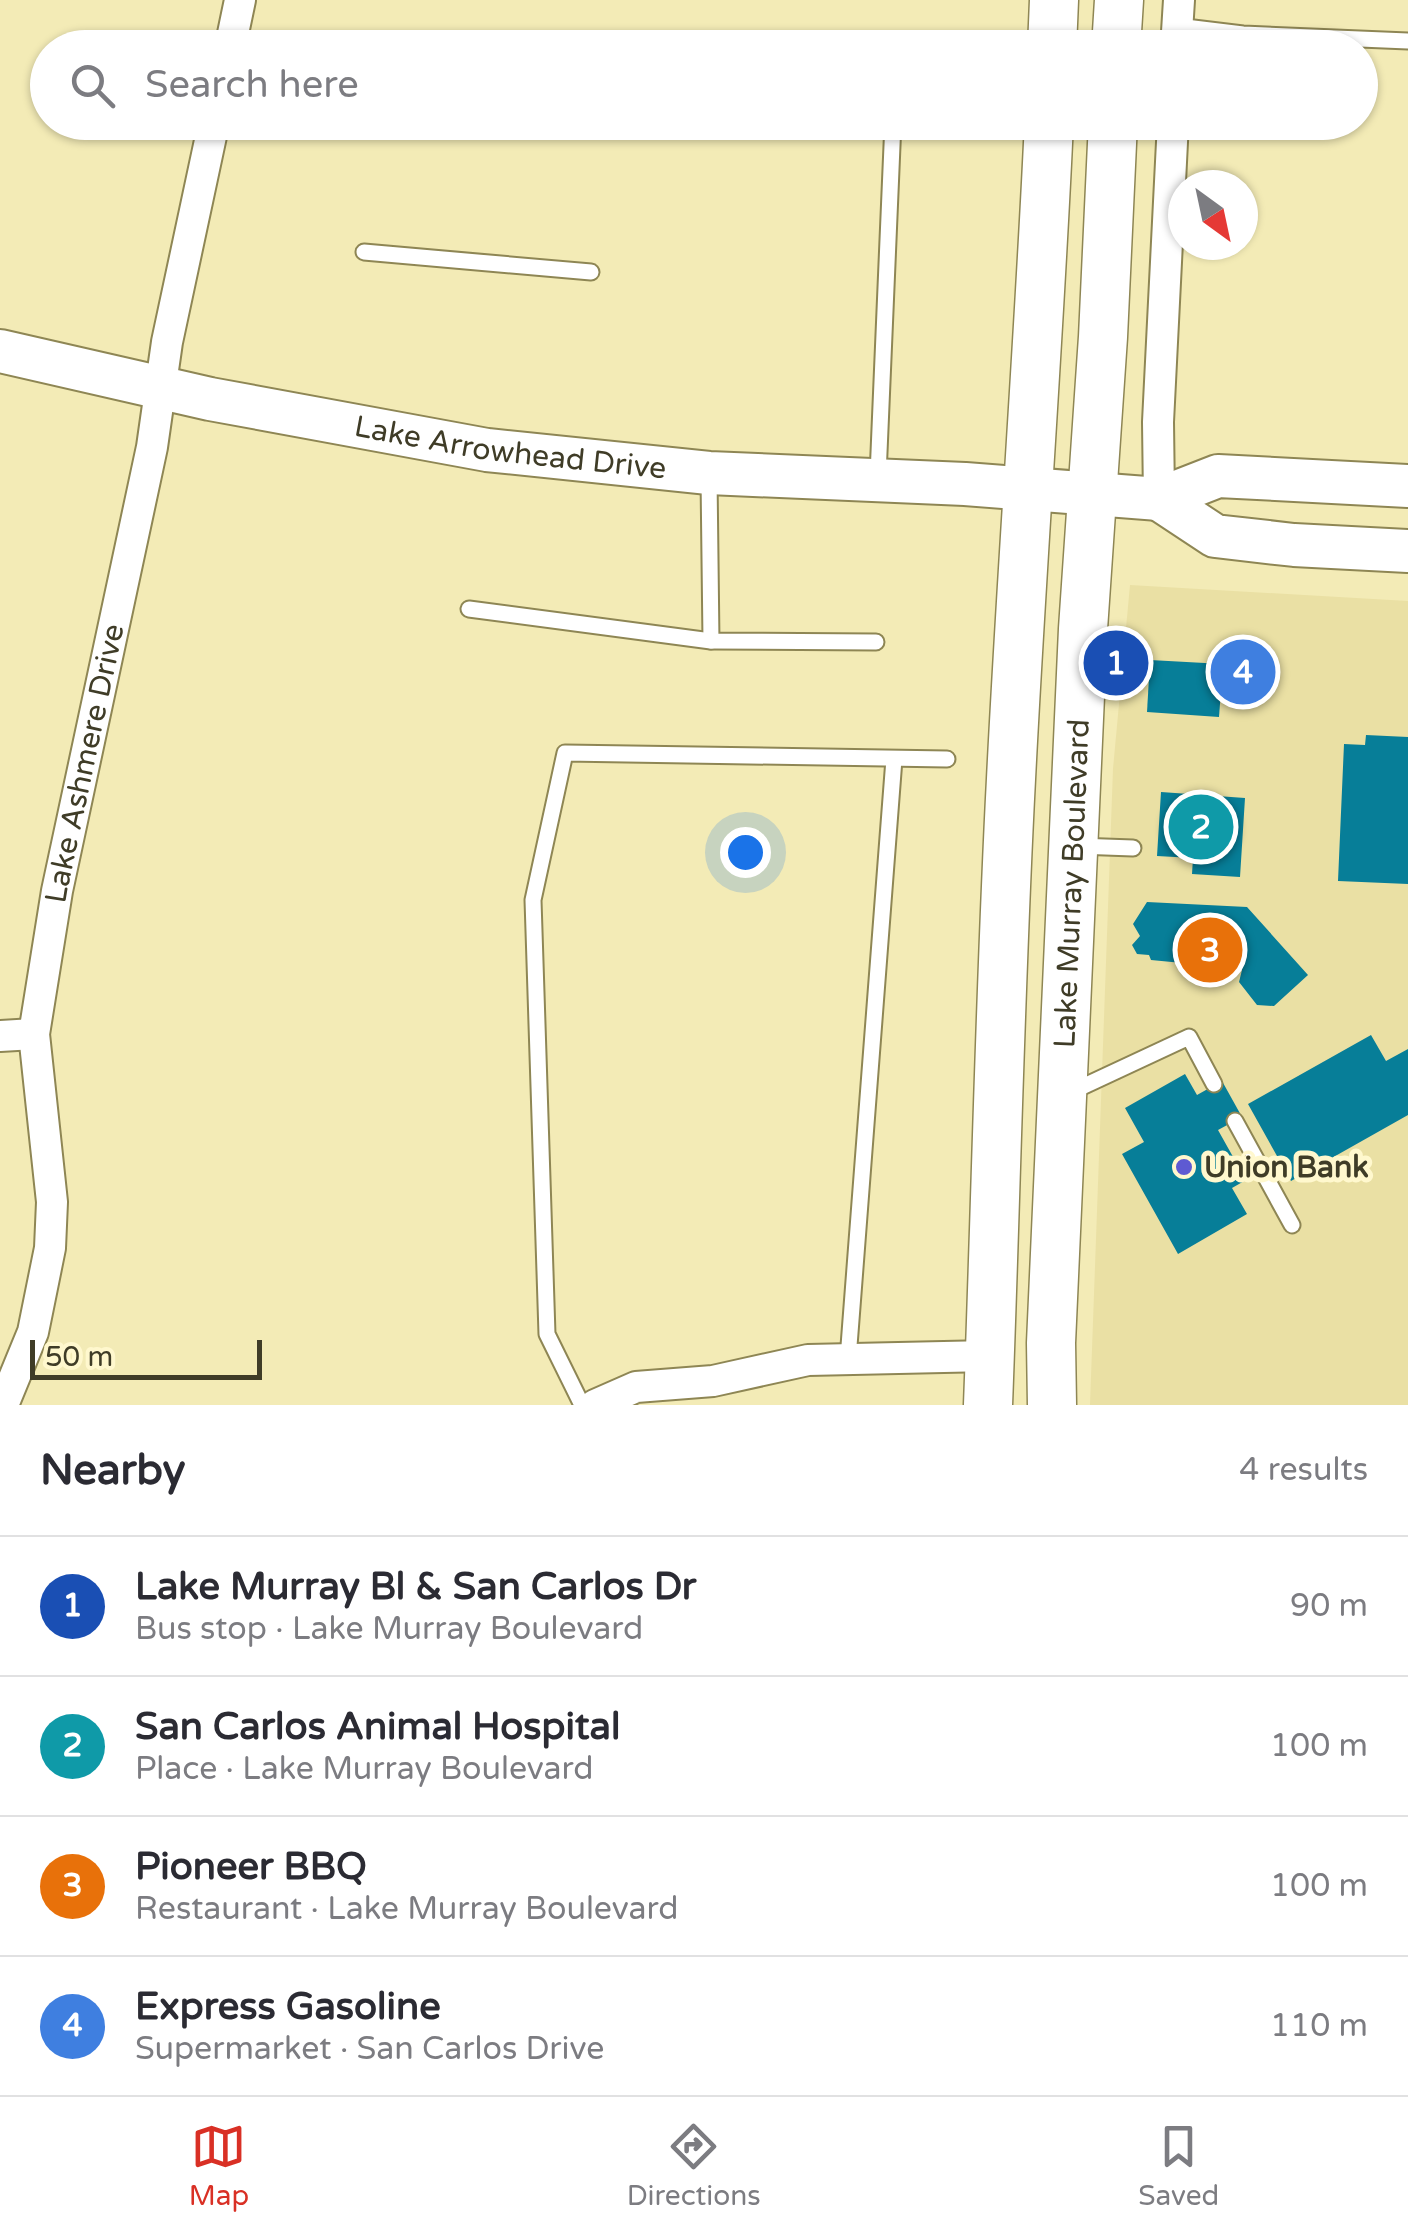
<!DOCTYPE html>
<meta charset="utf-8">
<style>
body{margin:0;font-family:"Varela Round",sans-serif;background:#f2f2f3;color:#2b2b33}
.compass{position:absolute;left:1168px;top:170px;width:90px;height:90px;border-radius:50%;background:#fff;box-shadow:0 2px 8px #0004;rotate:147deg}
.scale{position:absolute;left:30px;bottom:25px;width:232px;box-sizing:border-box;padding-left:10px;border:5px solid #3f3c27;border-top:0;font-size:28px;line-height:35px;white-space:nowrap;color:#3f3c27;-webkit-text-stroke:8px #fff8ce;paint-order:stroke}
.you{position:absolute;left:745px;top:852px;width:35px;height:35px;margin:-25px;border:8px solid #fff;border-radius:50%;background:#1a73e8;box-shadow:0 0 0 15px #1a73e833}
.badge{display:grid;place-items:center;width:65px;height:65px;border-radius:50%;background:#d93025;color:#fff;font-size:32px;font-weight:700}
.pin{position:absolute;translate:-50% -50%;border:5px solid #fff;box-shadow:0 2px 10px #0006}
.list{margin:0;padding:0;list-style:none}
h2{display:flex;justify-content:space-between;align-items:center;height:130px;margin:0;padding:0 40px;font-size:42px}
h2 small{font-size:32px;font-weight:400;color:#7c7c81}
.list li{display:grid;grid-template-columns:65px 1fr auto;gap:30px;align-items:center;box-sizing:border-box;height:140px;padding:0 40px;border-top:2px solid #e1e1e2}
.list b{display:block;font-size:38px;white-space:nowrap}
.list p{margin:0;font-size:32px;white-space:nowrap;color:#7c7c81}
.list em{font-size:32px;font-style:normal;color:#7c7c81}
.icon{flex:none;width:55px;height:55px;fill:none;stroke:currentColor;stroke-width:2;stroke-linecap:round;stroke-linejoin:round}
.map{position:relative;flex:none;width:1408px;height:1405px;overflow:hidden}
.search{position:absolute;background:#fff;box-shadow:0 2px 8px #0004;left:30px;right:30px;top:30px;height:110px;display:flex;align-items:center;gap:25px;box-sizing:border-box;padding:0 35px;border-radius:55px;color:#7c7c81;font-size:38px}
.sheet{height:690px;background:#fff}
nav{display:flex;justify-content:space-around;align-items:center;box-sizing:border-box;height:140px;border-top:2px solid #e1e1e2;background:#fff;font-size:28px;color:#7c7c81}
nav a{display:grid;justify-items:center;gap:5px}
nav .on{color:#d93025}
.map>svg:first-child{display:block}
.built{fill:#eae0a4}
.building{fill:#077e98}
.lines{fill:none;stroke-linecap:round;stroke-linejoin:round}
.lane-casing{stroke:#8e8654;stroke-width:19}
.street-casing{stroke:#8e8654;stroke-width:34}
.secondary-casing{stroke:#8e8654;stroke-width:46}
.primary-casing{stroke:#8e8654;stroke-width:51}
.lane{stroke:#fff;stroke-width:15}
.street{stroke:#fff;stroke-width:30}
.secondary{stroke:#fff;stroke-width:42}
.primary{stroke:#fff;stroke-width:48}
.poi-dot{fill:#5e5ad2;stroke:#fff8ce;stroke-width:4}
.labels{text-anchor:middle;stroke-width:10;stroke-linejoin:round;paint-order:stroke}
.street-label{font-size:30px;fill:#3f3c27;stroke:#fff8ce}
.poi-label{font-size:30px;font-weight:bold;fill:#3f3c27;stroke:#fff8ce;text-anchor:start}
</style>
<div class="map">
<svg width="1408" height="1405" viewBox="0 0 1408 1405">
<rect width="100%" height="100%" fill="#f3ebb6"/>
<!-- built -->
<polygon class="built" points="1130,585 1408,601 1408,1405 1090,1405 1113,769"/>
<!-- building -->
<g class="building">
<polygon points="1233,638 1258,639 1254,707 1228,705"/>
<polygon points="1150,660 1223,664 1219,717 1147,712"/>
<polygon points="1366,735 1408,737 1408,884 1338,881 1344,744 1365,745"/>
<polygon points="1161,792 1245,798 1240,877 1192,874 1193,858 1157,856"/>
<polygon points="1147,902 1247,907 1308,975 1274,1006 1257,1005 1239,982 1242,970 1235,964 1234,968 1151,960 1149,955 1137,954 1132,945 1140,936 1133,924"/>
<polygon points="1371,1035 1386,1061 1408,1049 1408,1115 1291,1181 1248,1104"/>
<polygon points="1185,1074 1197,1095 1222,1081 1242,1117 1218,1130 1246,1180 1232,1188 1247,1214 1178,1254 1122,1154 1144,1142 1125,1108"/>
</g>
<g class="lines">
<!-- lane casing -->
<g class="lane-casing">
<g id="lane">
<polyline points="1177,26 1243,34 1408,41"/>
<polyline points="364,252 591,272"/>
<polyline points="878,476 893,122"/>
<polyline points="709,477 711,641 876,642"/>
<polyline points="469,609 711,641"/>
<polyline points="1077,846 1133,848"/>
<polyline points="1069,1093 1189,1037 1214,1084"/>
<polyline points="1235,1121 1292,1225"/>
<polyline points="848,1359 894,759"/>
<polyline points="582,1405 547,1334 533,900 565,753 947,759"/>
</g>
</g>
<!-- street casing -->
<g class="street-casing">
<g id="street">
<polyline points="230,48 240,0"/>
<polyline points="1176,48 1179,0"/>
<polyline points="1159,499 1158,422 1173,122"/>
<polyline points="0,1036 34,1034"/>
<path id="s1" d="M3 1405 33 1332 50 1248 52 1202 34 1034 57 891 152 447 167 342 214 122"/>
<polyline points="595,1405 636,1387 713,1381 808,1360 989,1356"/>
</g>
</g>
<!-- secondary casing -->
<g class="secondary-casing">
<g id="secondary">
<path id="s2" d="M0 351 210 399 487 450 709 473 965 484 1159 499 1218 476 1408 486"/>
<polyline points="1159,499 1215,536 1294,545 1408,551"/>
</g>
</g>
<!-- primary casing -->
<g class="primary-casing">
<g id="primary">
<polyline points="1052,48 1054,0"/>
<polyline points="1116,48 1119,0"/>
<path d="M988 1405C996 1196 1000 987 1011 779 1022 560 1039 341 1049 122"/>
<path id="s3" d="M1052 1405 1051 1343 1083 629 1103 337 1113 122"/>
</g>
</g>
<!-- lane -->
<use href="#lane" class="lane"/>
<!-- street -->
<use href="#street" class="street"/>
<!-- secondary -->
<use href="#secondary" class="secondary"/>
<!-- primary -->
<use href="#primary" class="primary"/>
</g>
<!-- markers -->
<circle class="poi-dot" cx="1184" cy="1167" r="10"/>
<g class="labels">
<!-- street labels -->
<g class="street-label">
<text dy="10" stroke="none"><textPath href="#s2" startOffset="520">Lake Arrowhead Drive</textPath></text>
<text dy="10" stroke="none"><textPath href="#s1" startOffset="655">Lake Ashmere Drive</textPath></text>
<text dy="10" stroke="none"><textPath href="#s3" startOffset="522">Lake Murray Boulevard</textPath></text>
</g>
<!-- poi labels -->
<g class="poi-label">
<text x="1204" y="1177">Union Bank</text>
</g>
</g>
</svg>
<svg class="compass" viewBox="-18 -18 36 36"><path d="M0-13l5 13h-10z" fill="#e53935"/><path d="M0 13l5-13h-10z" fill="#7c7c81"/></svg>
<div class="scale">50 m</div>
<div class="you"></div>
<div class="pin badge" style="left:1116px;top:663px;background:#1a4fb4">1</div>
<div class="pin badge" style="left:1201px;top:827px;background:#0f9aa8">2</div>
<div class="pin badge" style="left:1210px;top:950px;background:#e8710a">3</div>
<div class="pin badge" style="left:1243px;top:672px;background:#3f7fe0">4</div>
<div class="search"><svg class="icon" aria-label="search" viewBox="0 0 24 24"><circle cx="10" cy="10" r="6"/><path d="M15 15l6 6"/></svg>Search here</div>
</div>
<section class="sheet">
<h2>Nearby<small>4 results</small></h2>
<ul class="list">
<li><span class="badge" style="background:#1a4fb4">1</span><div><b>Lake Murray Bl &amp; San Carlos Dr</b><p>Bus stop · Lake Murray Boulevard</p></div><em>90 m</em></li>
<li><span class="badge" style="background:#0f9aa8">2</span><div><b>San Carlos Animal Hospital</b><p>Place · Lake Murray Boulevard</p></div><em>100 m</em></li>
<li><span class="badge" style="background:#e8710a">3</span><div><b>Pioneer BBQ</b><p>Restaurant · Lake Murray Boulevard</p></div><em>100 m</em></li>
<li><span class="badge" style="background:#3f7fe0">4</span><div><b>Express Gasoline</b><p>Supermarket · San Carlos Drive</p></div><em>110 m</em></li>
</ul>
</section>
<nav>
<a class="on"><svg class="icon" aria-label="map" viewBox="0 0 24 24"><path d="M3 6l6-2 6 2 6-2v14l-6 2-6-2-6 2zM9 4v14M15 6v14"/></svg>Map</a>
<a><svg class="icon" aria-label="directions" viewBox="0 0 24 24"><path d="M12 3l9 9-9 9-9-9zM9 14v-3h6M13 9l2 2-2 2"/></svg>Directions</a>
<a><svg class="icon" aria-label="saved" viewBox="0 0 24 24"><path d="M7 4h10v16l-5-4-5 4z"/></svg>Saved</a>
</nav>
